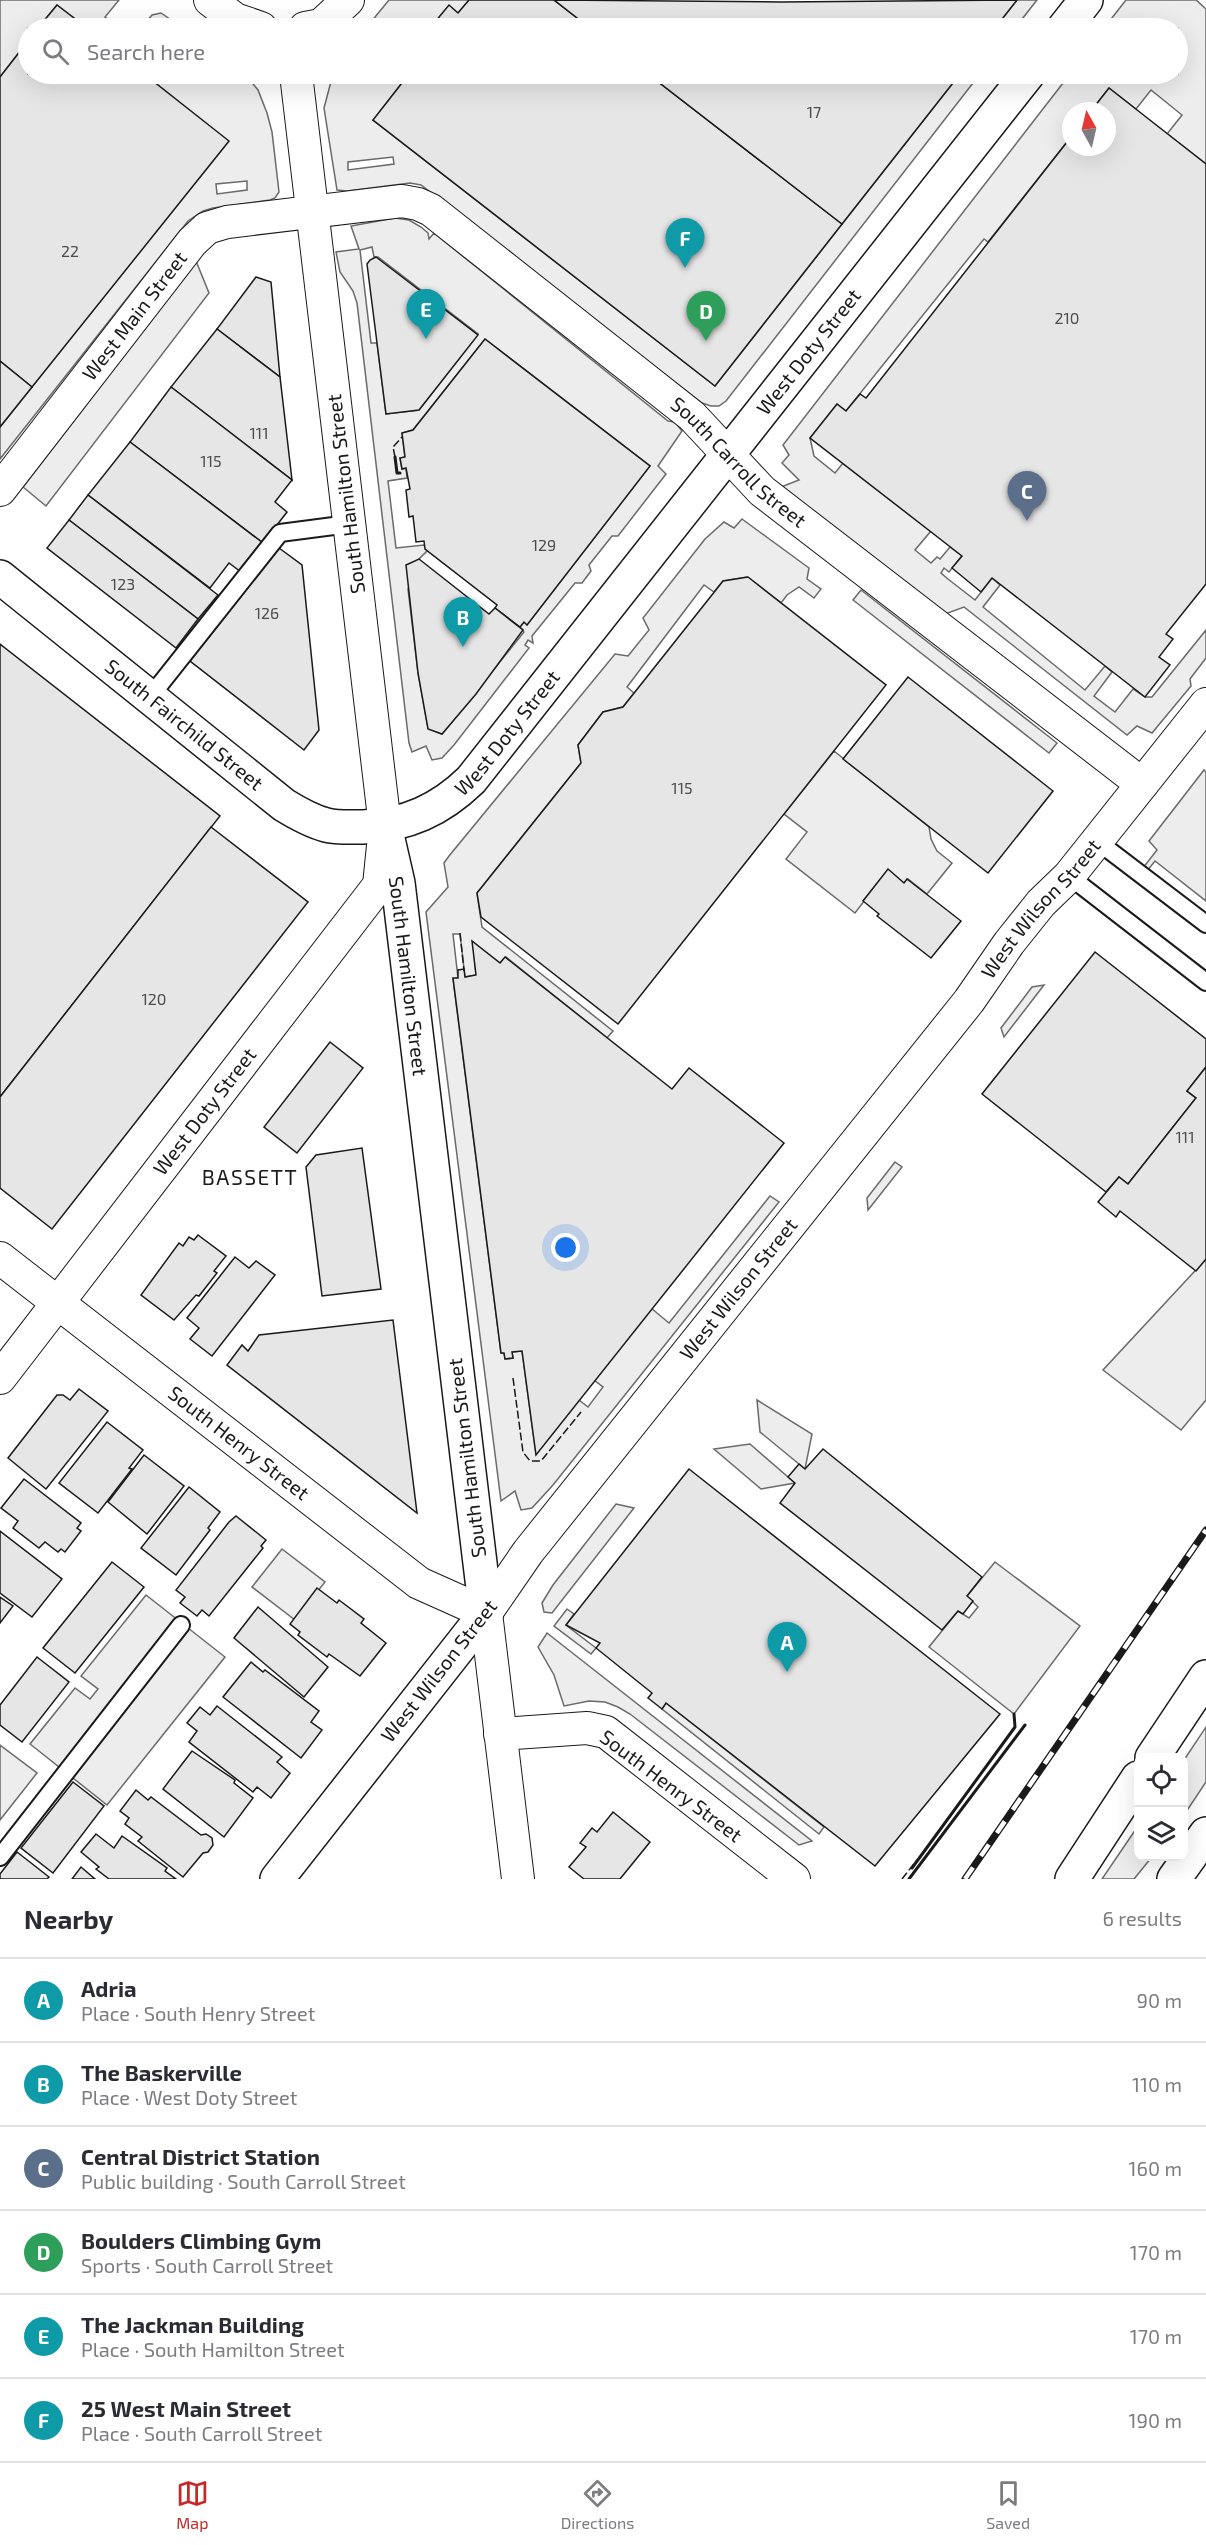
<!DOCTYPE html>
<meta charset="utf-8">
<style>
body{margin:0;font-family:"Exo 2",sans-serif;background:#f7f7f7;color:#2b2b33}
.controls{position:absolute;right:18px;bottom:18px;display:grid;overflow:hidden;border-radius:12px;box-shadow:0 6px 24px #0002}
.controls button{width:54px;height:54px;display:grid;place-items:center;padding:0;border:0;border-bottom:2px solid #e1e1e2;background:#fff;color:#2b2b33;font:30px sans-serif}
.compass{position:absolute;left:1062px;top:102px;width:54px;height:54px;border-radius:50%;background:#fff;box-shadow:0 6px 24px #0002;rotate:352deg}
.you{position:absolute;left:566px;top:1248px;width:21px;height:21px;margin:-15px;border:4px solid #fff;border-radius:50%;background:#1a73e8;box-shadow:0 0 0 9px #1a73e833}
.badge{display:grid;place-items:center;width:39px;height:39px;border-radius:50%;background:#c62828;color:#fff;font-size:20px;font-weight:700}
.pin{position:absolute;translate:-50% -50px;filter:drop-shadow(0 2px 3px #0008)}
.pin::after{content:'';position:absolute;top:32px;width:21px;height:18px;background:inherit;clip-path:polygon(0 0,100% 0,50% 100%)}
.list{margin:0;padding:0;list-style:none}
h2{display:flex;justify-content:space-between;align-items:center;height:78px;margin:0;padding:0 24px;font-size:26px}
h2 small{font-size:20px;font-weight:400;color:#7c7c81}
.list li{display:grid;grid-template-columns:39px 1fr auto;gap:18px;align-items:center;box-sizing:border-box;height:84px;padding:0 24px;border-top:2px solid #e1e1e2}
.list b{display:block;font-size:22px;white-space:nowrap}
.list p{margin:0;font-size:20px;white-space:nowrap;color:#7c7c81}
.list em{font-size:20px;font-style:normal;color:#7c7c81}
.icon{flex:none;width:33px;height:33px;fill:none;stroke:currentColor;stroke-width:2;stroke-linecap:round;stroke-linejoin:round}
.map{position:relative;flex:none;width:1206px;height:1879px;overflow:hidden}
.search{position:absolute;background:#fff;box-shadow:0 6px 24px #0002;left:18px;right:18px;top:18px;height:66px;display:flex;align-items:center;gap:15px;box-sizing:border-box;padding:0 21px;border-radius:33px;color:#7c7c81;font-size:22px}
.sheet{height:582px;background:#fff}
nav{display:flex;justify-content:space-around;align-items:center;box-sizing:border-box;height:84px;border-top:2px solid #e1e1e2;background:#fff;font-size:16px;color:#7c7c81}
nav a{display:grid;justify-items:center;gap:3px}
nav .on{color:#c62828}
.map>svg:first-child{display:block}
.built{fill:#ededed;stroke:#6a6a6a;stroke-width:1.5;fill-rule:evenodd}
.building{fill:#e6e6e6;stroke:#1a1a1a;stroke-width:1.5}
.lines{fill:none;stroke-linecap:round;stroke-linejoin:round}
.lane-casing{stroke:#1a1a1a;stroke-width:20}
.street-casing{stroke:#1a1a1a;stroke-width:34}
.secondary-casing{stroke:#1a1a1a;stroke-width:36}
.primary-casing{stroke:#1a1a1a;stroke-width:36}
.lane{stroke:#fff;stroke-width:16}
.street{stroke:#fff;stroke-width:32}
.secondary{stroke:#fff;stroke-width:33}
.primary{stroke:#fff;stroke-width:33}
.rail-casing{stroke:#1a1a1a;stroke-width:7}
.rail{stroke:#fff;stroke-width:4.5;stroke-dasharray:14;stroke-linecap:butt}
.fence{stroke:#1a1a1a;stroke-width:1.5;stroke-dasharray:8 3;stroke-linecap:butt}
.wall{stroke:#1a1a1a;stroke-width:3}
.labels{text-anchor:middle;stroke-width:4.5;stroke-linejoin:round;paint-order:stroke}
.number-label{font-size:16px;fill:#4d4d4d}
.street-label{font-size:20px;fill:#1a1a1a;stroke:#fff}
.neighbourhood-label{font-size:21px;letter-spacing:1.5px;fill:#1a1a1a;stroke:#fff}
</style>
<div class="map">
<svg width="1206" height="1879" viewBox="0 0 1206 1879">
<rect width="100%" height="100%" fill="#fff"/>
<!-- built -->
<g class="built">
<polygon points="0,0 119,0 105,17 120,28 87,28 57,5 38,28 28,28 28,41 0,77"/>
<polygon points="389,0 469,0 458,13 449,6 430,28 366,28"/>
<polygon points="1017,0 1037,0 1015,28 995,28"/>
<polygon points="1126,0 1196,0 1206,9 1206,164 1167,134 1182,115 1151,90 1136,109 1109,88 1091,111 1071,111 1071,137 988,242 984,239 846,411 837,404 810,438 814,456 835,473 843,463 931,531 915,550 931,563 937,557 940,559 950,547 962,556 949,572 944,568 941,573 948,579 975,600 992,578 1000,585 983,607 1085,690 1105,666 1112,672 1094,696 1115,712 1133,689 1145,697 1152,697 1206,630 1206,658 1190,679 1191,686 1152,733 1137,726 1127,735 964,607 937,617 776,489 799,480 782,463 789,455 783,445 1070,74 1178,74 1178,28 1104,28"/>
<polygon points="161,13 183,28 141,28 152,15"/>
<path d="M144 74H245L258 90 267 113 272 132 279 192 275 198 270 200 213 208 203 211 188 221 0 459V427L228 141ZM247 181V190L217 194 216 184Z"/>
<path d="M333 74H409L373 120 715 386 960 74H980L726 401 719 406H711L702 403 421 185 410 183 347 191 337 190 324 108ZM393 157 394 164 348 170V162Z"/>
<path d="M395 218 409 220 421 227 428 233 429 239 434 233 668 421 675 422 682 431 658 466 666 474 618 536H612L589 565 591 571 582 583H575L532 636 533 643 528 640 525 645 529 648 454 745 442 758 432 760 426 746 412 752 409 743 357 303 353 291 340 272 336 252 359 249 351 226ZM372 247 374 257H378L478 334 419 410 386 414 377 343H371L360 250ZM485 339 650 466 527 624 524 622 520 627 524 632 442 734 428 728 418 673 408 589 419 559 427 551 424 545 396 548 388 481 407 478 406 468 402 469 400 458 405 457 402 433 413 430Z"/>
<polygon points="196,261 209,293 46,506 23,487"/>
<polygon points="742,519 809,568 807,579 821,589 814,598 799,587 787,595 781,603 747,577 723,581 714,592 704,585 627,687 634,693 623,707 603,712 578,745 581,763 477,893 482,927 613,1031 607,1038 506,957 500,963 473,942 476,975 465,977 460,934 453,934 458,978 453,979 501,1353 504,1353 505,1359 513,1358 512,1352 522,1351 536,1454 579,1400 588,1407 603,1387 594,1380 651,1308 669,1323 770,1196 779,1202 553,1485 532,1508 521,1510 515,1491 501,1501 426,912 448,887 444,863 449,856 615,654 628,656 649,630 643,618 705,539 724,522 734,528"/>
<polygon points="861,590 1057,743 1049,753 853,600"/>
<polygon points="834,751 929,827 931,839 937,851 952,863 927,894 908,879 904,883 888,870 855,913 786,859 807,832 784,814"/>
<polygon points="1204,770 1206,772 1206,901 1155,861 1143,876 1139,873 1157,850 1149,841"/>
<polygon points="1044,985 1004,1037 1001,1028 1032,987"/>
<polygon points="895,1162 902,1167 868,1210 867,1198"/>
<polygon points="1206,1259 1206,1400 1181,1430 1103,1370"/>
<polygon points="757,1400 812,1434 805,1469 760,1432"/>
<polygon points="750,1444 795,1483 761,1489 714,1449"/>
<polygon points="616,1504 634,1508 552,1613 544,1612 542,1603 553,1585"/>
<polygon points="282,1549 325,1582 295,1620 252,1587"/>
<polygon points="995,1562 1080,1626 1014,1714 929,1647 958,1611 969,1618 978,1607 967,1596"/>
<polygon points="146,1595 225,1657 107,1805 30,1744 75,1688 90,1699 98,1689 81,1676"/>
<polygon points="567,1609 574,1614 566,1625 596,1648 591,1654 554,1626"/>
<polygon points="547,1633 812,1841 799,1845 630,1714 618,1707 605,1702 589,1701 564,1706 554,1675 538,1647"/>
<polygon points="666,1703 824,1827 819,1834 662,1709"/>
<polygon points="1206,1727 1206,1782 1184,1815 1184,1760"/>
<polygon points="0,1745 37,1773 0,1820"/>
<polygon points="1138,1826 1138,1856 1152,1857 1134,1879 1102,1879"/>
</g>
<!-- building -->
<g class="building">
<polygon points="469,0 554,0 590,28 430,28 449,5 458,13"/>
<polygon points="554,0 781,2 1017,0 995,28 590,28"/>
<polygon points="57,5 87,28 38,28"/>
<polygon points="28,41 28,74 144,74 229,141 32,387 0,361 0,77"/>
<polygon points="409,74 648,74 842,224 715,386 373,120"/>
<polygon points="648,74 960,74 842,224"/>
<polygon points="1109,88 1206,164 1206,584 1166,634 1173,639 1159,657 1170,665 1145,697 992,578 981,592 952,568 962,556 810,438 837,404 846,411 860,394 866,398 1071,137 1071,147 1107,147 1107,111 1091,111"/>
<polygon points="376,257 478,335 419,410 386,414 367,264 370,260"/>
<polygon points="256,277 271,282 280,377 217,329"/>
<polygon points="217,329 280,377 292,480 171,387"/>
<polygon points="485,339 650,466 527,625 524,622 520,627 495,608 497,605 425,549 424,541 416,542 413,516 409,517 406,490 410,489 406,468 402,469 400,458 405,457 402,433 413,430"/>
<polygon points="0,361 32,387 0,427"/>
<polygon points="171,387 292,480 275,502 287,512 263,543 130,442"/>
<polygon points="130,442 263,543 241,572 229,563 210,588 88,495"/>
<polygon points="88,495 218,595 198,619 69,520"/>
<polygon points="69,520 198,619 176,648 47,548"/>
<polygon points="279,548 302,565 319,730 304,750 190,661"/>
<polygon points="419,559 489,614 495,608 523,630 476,694 442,734 428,729 418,673 406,565"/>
<polygon points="748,577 886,685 618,1024 481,917 477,893 581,763 578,745 603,712 623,707 723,581"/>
<polygon points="0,644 220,816 0,1097"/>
<polygon points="908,677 1053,791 988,873 843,759"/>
<polygon points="211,827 308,902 52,1229 0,1188 0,1097"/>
<polygon points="888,869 904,883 907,879 961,921 931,958 877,916 879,914 863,901"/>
<polygon points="472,941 500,963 505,957 672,1089 689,1068 784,1143 536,1455 522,1351 512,1352 513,1358 505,1359 504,1353 501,1353 453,978 458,978 458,970 464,969 465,977 476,975"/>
<polygon points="1095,952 1206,1039 1206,1067 1187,1091 1196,1098 1128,1184 1119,1177 1106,1192 982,1094"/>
<polygon points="330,1042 363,1068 297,1153 264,1127"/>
<polygon points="1206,1067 1206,1259 1196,1271 1120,1211 1116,1217 1098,1202 1119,1177 1128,1184 1196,1098 1187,1091"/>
<polygon points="362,1148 381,1289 322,1296 306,1167 316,1155"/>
<polygon points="198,1235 226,1256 214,1271 217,1273 199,1296 196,1295 174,1320 141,1295 179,1243 183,1246 189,1237 194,1240"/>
<polygon points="235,1257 249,1268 256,1261 275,1275 212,1356 190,1339 199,1328 187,1318"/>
<polygon points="393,1320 417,1513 227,1365 242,1345 248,1351 259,1335"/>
<polygon points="79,1389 108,1411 46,1489 8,1458 57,1395 63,1395 70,1400"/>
<polygon points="107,1422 143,1450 129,1468 132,1469 98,1513 59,1483"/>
<polygon points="823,1449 982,1577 967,1596 973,1601 963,1614 958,1611 942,1630 780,1503 795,1483 788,1477 799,1464 805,1469"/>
<polygon points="144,1455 184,1486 147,1534 108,1502"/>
<polygon points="689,1469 1000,1714 875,1866 666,1703 662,1709 648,1698 652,1693 596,1648 600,1643 566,1625"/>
<polygon points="24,1479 81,1523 77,1528 81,1531 65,1552 61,1549 58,1552 45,1542 39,1548 13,1528 18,1521 1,1508"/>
<polygon points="189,1487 220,1512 208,1528 210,1530 176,1575 141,1548"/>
<polygon points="236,1516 266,1540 261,1546 263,1548 209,1616 202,1610 197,1616 180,1603 185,1597 176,1590 229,1522"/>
<polygon points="0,1531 62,1579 32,1617 0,1593"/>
<polygon points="112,1562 144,1587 75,1673 43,1648"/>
<polygon points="317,1588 337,1603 339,1600 364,1619 361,1623 386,1643 360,1676 329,1654 327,1657 298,1635 300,1632 290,1624"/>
<polygon points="0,1597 13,1606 0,1623"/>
<polygon points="258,1607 328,1667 304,1697 234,1638"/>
<polygon points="37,1657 69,1682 22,1742 0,1725 0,1705"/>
<polygon points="251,1662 263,1672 265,1670 319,1711 311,1722 322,1730 301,1758 223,1697"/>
<polygon points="217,1706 282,1757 277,1762 290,1773 271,1798 257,1787 253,1792 189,1742 197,1731 187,1723 200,1707 210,1715"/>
<polygon points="192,1751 235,1780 234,1783 253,1798 224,1837 163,1789"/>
<polygon points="73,1782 104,1806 53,1873 21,1848"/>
<polygon points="136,1790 148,1800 151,1797 201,1835 206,1834 212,1838 213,1845 208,1852 203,1853 183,1877 138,1841 142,1837 125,1824 129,1818 120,1811"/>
<polygon points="613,1812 650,1842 620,1879 584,1879 569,1867 586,1847 580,1843 592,1828 597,1832"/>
<polygon points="96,1834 114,1848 122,1836 167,1868 165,1871 176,1879 109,1879 96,1869 99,1867 81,1852"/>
<polygon points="17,1852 49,1877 47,1879 0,1879 0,1874"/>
<polygon points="81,1867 95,1879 72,1879"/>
</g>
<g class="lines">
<!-- lane casing -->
<g class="lane-casing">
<g id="lane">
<polyline points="150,697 280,533 349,524"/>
<polyline points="1097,841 1206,924"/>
<polyline points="1069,876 1206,982"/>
<polyline points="0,1857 181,1625"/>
</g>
</g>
<!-- street casing -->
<g class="street-casing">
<g id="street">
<polyline points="210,0 235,19 261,28"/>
<polyline points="305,28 321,25 348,0"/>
<path id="s1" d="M0 490 192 242 207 228 227 222 402 201 418 204 431 210 692 416 762 491 1142 784"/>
<path id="s2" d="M0 1258 419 1583 486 1613"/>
<path id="s3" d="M0 1378 379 885 385 826 296 74"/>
<path id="s4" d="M486 1613 528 1552 969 1001 1009 943 1041 903 1069 876 1206 704"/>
<polyline points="486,1613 518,1879"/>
<polyline points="500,1734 587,1728 606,1732 794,1879"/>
</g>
</g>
<!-- secondary casing -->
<g class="secondary-casing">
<g id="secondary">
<polyline points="1064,28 1086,0"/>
<path id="s5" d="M0 577 284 805C297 813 311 821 326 825 338 828 351 827 363 827 407 825 440 810 471 780L1028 74"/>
<polyline points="277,1879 486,1613 398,883 385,826"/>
</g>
</g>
<!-- primary casing -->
<g class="primary-casing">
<g id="primary">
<polyline points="1152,1758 1206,1677"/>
<polyline points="1072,1879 1138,1778"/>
<polyline points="1174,1879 1206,1834"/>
</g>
</g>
<!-- lane -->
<use href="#lane" class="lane"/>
<!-- street -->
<use href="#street" class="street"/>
<!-- secondary -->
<use href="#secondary" class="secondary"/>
<!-- primary -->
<use href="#primary" class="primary"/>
<!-- rail casing -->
<g class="rail-casing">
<polyline id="rail" points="965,1879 1206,1530"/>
</g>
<!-- rail -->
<use href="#rail" class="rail"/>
<!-- fence -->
<g class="fence">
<polyline points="395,457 393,447 402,437"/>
<polyline points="460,933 464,971"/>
<polyline points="513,1378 523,1452 530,1461 541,1461 581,1412"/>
<polyline points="902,1879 917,1860"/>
</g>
<!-- wall -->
<g class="wall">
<polyline points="395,457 397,473 400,473"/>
<polyline points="912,1868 1015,1727 1014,1714"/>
<polyline points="909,1879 1025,1725"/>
</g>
</g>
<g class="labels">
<!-- number labels -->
<g class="number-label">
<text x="814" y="118">17</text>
<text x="70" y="257">22</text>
<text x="1067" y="324">210</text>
<text x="259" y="439">111</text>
<text x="211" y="467">115</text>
<text x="544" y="551">129</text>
<text x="123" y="590">123</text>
<text x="267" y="619">126</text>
<text x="682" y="794">115</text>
<text x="154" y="1005">120</text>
<text x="1185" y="1143">111</text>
</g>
<!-- street labels -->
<g class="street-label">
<text dy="7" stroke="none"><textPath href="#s1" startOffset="220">West Main Street</textPath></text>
<text dy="7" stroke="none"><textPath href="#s5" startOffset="1114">West Doty Street</textPath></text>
<text dy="7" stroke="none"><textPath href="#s1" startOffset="960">South Carroll Street</textPath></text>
<text transform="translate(346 494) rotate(-97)" y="7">South Hamilton Street</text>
<text dy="7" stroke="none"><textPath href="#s5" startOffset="236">South Fairchild Street</textPath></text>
<text dy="7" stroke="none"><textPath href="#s5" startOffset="628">West Doty Street</textPath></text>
<text dy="7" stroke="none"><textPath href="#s4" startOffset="897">West Wilson Street</textPath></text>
<text transform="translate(408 976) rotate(83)" y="7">South Hamilton Street</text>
<text dy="7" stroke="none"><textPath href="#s3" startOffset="336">West Doty Street</textPath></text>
<text dy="7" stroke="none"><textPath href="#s4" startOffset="411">West Wilson Street</textPath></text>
<text dy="7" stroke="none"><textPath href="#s2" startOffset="302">South Henry Street</textPath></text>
<text transform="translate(467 1458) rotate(-97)" y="7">South Hamilton Street</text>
<text transform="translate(439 1671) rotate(-52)" y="7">West Wilson Street</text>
<text transform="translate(671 1786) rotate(37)" y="7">South Henry Street</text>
</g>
<!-- neighbourhood labels -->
<g class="neighbourhood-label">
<text x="250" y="1185">BASSETT</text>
</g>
</g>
</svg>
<div class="controls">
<button><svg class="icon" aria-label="locate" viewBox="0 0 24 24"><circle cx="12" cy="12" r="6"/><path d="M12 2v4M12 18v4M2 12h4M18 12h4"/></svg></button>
<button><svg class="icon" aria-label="layers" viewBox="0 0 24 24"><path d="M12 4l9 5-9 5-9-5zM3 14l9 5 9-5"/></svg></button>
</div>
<svg class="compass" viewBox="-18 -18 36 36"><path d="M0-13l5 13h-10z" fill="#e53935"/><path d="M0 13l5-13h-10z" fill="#7c7c81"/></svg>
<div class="you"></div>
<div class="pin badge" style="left:787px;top:1672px;background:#0f9aa8">A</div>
<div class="pin badge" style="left:463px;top:647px;background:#0f9aa8">B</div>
<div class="pin badge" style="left:1027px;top:521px;background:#5c6f8a">C</div>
<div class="pin badge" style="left:706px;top:341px;background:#2e9e5b">D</div>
<div class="pin badge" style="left:426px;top:339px;background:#0f9aa8">E</div>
<div class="pin badge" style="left:685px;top:268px;background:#0f9aa8">F</div>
<div class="search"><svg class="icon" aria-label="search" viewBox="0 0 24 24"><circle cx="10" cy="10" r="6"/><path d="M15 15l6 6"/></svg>Search here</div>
</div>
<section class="sheet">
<h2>Nearby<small>6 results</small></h2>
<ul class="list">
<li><span class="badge" style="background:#0f9aa8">A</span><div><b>Adria</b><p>Place · South Henry Street</p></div><em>90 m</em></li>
<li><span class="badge" style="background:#0f9aa8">B</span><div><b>The Baskerville</b><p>Place · West Doty Street</p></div><em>110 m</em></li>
<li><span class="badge" style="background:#5c6f8a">C</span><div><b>Central District Station</b><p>Public building · South Carroll Street</p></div><em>160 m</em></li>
<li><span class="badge" style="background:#2e9e5b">D</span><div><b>Boulders Climbing Gym</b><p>Sports · South Carroll Street</p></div><em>170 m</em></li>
<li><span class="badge" style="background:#0f9aa8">E</span><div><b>The Jackman Building</b><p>Place · South Hamilton Street</p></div><em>170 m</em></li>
<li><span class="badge" style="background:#0f9aa8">F</span><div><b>25 West Main Street</b><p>Place · South Carroll Street</p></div><em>190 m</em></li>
</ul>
</section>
<nav>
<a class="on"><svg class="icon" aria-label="map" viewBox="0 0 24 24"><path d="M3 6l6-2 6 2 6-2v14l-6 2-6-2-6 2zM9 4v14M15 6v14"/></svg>Map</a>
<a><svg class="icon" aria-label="directions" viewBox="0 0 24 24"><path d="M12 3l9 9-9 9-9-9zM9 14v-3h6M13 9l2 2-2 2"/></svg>Directions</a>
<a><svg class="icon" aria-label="saved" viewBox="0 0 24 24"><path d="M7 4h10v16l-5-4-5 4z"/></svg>Saved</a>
</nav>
